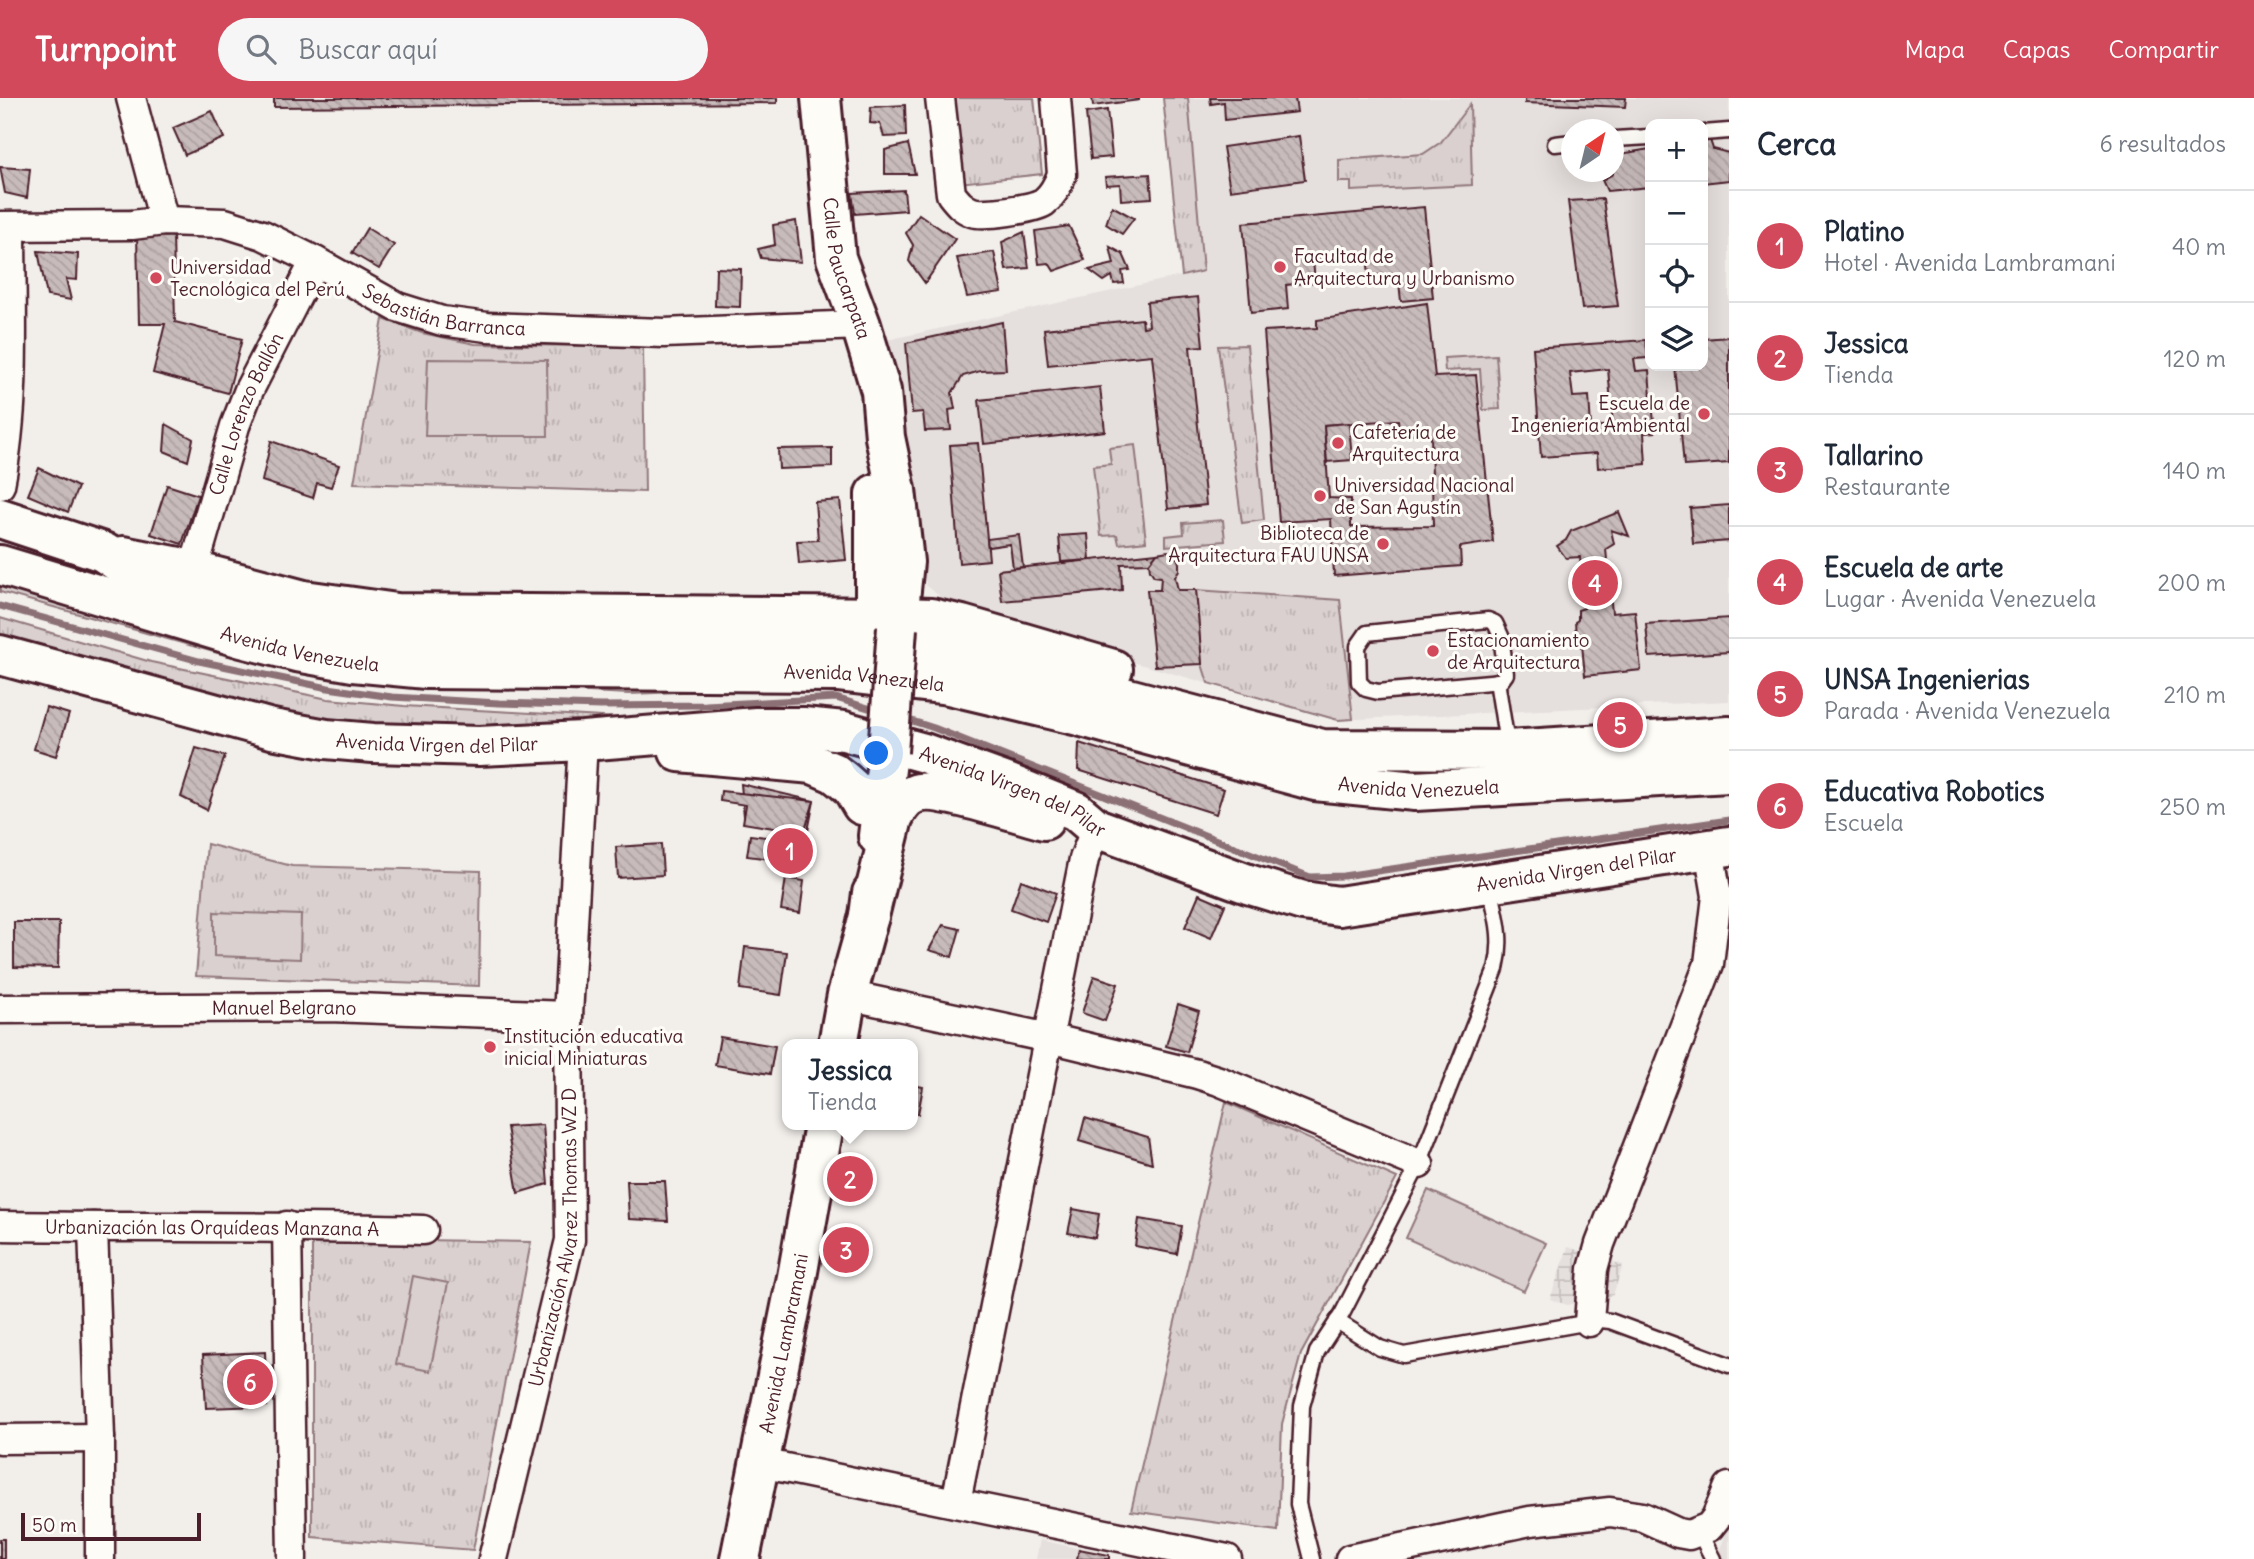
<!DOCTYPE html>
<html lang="es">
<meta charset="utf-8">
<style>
body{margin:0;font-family:Delius,sans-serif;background:#f6f6f7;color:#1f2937}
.controls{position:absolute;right:21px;top:21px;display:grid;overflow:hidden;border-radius:14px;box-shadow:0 7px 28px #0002}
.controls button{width:63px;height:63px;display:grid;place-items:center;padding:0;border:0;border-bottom:2px solid #e0e1e3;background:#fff;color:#1f2937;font:35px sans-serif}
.compass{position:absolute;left:1561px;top:21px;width:63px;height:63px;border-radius:50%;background:#fff;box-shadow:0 7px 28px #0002;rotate:35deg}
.scale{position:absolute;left:21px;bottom:18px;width:180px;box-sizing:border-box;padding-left:7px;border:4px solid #4a1f2b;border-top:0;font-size:19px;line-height:24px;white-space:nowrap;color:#4a1f2b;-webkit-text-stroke:5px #fdfcf7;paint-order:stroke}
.you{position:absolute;left:877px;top:656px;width:24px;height:24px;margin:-18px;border:5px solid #fff;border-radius:50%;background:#1a73e8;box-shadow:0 0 0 10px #1a73e833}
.badge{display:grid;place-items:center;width:46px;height:46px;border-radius:50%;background:#d1495b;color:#fff;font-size:23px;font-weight:700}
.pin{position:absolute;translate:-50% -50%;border:4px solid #fff;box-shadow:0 2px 7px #0006}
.popup{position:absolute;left:782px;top:941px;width:136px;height:91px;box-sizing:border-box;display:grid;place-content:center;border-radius:14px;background:#fff;filter:drop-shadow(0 2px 5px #0005);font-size:23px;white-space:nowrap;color:#747a83}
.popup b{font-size:26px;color:#1f2937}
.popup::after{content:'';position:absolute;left:50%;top:100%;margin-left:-14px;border:14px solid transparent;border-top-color:#fff}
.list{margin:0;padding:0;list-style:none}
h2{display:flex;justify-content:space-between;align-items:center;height:91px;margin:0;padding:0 28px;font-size:30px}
h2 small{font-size:23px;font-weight:400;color:#747a83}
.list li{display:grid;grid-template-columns:46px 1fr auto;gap:21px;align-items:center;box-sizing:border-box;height:112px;padding:0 28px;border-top:2px solid #e0e1e3}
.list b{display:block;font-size:26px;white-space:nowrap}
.list p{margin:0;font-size:23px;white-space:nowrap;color:#747a83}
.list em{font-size:23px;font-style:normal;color:#747a83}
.icon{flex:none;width:38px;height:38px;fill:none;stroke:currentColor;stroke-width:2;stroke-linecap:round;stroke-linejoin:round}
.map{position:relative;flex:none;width:1729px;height:1461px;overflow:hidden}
header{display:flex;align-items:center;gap:42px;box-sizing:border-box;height:98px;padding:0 35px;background:#d1495b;color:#fff}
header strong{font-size:33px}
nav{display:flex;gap:38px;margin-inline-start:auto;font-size:24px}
.search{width:490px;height:63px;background:#f6f6f7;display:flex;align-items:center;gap:18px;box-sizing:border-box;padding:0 24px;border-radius:38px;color:#747a83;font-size:26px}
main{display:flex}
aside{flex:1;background:#fff}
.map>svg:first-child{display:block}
.built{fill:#e5dfdd;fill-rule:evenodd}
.industrial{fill:url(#industrial-grid)}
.grass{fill:url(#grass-tufts);stroke:#92787d;stroke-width:2}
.pitch{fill:#d9d0cf;stroke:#92787d;stroke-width:2}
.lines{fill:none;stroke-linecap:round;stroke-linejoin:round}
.stream{stroke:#8b6f75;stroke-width:7}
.building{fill:url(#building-back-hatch);stroke:#4a1f2b;stroke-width:2;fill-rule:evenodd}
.lane-casing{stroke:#4a1f2b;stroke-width:19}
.street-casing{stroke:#4a1f2b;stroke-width:33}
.secondary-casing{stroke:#4a1f2b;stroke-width:44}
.primary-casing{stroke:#4a1f2b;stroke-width:44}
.lane{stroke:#fdfcf7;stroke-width:14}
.street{stroke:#fdfcf7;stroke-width:28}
.secondary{stroke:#fdfcf7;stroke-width:38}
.primary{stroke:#fdfcf7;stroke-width:38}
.secondary-bridge-casing{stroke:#4a1f2b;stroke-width:44;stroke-linecap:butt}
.secondary-bridge{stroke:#fdfcf7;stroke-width:38}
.poi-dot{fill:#d1495b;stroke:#fdfcf7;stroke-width:2.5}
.labels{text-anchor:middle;stroke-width:6;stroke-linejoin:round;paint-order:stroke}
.poi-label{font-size:19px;fill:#4a1f2b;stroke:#fdfcf7;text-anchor:start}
.street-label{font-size:19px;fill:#4a1f2b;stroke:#fdfcf7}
</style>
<header>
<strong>Turnpoint</strong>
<div class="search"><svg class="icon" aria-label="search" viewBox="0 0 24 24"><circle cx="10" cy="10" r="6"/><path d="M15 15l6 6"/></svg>Buscar aquí</div>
<nav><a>Mapa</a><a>Capas</a><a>Compartir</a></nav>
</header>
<main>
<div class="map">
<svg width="1729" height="1461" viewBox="0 0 1729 1461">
<defs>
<pattern id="industrial-grid" width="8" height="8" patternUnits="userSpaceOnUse" patternTransform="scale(1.75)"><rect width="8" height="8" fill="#e5dfdd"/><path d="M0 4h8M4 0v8" fill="none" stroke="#c6bfbe"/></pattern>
<pattern id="grass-tufts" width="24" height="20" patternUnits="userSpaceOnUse" patternTransform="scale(1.75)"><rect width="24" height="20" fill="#d9d0cf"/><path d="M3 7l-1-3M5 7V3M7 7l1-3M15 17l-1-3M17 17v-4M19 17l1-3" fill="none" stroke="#bcb2b2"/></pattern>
<pattern id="building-back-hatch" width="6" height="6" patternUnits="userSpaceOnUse" patternTransform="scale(1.75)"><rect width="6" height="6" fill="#c8bbbb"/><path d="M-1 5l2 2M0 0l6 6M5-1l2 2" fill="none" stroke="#ada0a1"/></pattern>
</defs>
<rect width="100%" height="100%" fill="#f2efeb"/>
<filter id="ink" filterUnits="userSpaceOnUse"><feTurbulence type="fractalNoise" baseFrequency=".0143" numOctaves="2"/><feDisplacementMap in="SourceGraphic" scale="14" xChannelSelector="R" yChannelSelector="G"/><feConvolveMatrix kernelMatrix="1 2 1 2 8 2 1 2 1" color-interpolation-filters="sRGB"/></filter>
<g filter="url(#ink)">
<!-- built -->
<g class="built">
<path d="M1163 0H1729V603L1338 622 965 517 926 488 887 242 1181 178ZM1650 26H1703V268H1650ZM1572 32H1614V74H1572Z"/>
<polygon points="1729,1428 1729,1461 1716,1461"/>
<polygon points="1040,1442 1109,1457 1109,1461 1036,1461"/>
</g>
<!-- industrial -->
<polygon class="industrial" points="1568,1149 1623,1167 1613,1197 1567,1207 1550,1201"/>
<!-- grass -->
<g class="grass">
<polygon points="950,0 1034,0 1042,76 959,85"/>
<polygon points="1163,0 1188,0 1203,173 1182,178"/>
<polygon points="1470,6 1472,87 1351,93 1351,84 1339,84 1339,62 1423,56 1441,44"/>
<polygon points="383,221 422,235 475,246 643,249 645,394 354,385"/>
<polygon points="1247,247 1264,422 1242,425 1218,248"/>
<polygon points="1496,257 1500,311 1483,312 1480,271 1445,273 1444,260"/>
<polygon points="1135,347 1146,443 1119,446 1117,437 1101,438 1093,368 1111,366 1109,350"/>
<polygon points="1223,422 1225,443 1166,448 1166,438 1184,436 1183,425"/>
<polygon points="18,444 165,502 15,457"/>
<polygon points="0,484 368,583 329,581 221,556 0,494"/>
<polygon points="1196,492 1340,502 1353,621 1338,622 1208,585 1202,566"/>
<polygon points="0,520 151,564 328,601 404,608 638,621 394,631 323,626 0,540"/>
<polygon points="447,587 815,589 629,596"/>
<polygon points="207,746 292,768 481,773 479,888 196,878"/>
<polygon points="1226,1004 1397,1080 1301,1256 1282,1326 1278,1433 1131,1413"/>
<polygon points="312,1140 531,1144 473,1452 312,1439"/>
</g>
<!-- pitch -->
<g class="pitch">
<polygon points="428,261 547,262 548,338 425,338"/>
<polygon points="214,814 301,817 300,861 214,858"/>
<polygon points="1428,1092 1546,1145 1524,1193 1406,1140"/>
<polygon points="413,1178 448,1185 430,1273 396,1266"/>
</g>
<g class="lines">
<!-- stream -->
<g class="stream">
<polyline points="0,508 199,563 328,590 392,599 499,605 601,608 706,607 836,600 881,614"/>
<polyline points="903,620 934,630 1310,779 1343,778 1729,722"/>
</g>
</g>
<!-- building -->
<g class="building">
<polygon points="274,0 777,0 777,5 274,9"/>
<polygon points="1092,0 1139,0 1139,2 1093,8"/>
<polygon points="1210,0 1295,0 1297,14 1225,22 1224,4 1211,6"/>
<polygon points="1525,0 1626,0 1625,9 1525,5"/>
<polygon points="905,7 906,38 884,39 880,26 870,25 871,9"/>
<polygon points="1107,12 1112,59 1091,61 1086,15"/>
<polygon points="212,13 224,40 185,57 173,30"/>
<polygon points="1299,38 1305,82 1230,92 1223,49"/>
<polygon points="1710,42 1713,51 1729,55 1729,82 1703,85 1703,43"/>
<polygon points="908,46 915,76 885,76 885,52"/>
<polygon points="1650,51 1650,89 1607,93 1602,82 1613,76 1614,57"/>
<polygon points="0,69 30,71 27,100 5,95"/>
<polygon points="1150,76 1152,100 1121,102 1120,86 1106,87 1105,79"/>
<polygon points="904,92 906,112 855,116 852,95"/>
<polygon points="1603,101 1618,208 1582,211 1568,103"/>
<polygon points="1112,108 1134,120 1122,136 1106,126"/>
<polygon points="1424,109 1433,200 1401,203 1398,175 1369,178 1367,157 1313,162 1315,184 1286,187 1288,211 1251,215 1243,125"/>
<polygon points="919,116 955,141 925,185 909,163 913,147 906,135"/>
<polygon points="796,123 801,164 761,160 758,151 775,147 773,127"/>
<polygon points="1069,128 1085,162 1054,173 1049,165 1039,166 1035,133"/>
<polygon points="367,130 394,147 379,171 352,155"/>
<polygon points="1024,134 1029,170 1006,172 1002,144"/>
<polygon points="173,136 175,224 242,241 228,295 153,275 165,226 139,226 137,137"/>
<polygon points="1110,149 1123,156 1130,172 1122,173 1124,185 1114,186 1112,178 1104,183 1089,172 1114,166"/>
<polygon points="38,153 78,156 77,182 66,181 71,202 47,198"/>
<polygon points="994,154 1002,194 967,199 957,160"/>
<polygon points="716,170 741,171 740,209 715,208"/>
<polygon points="1198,199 1203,248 1190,249 1206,407 1168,411 1152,257 1048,267 1044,231 1142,221 1143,229 1149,228 1147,204"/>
<path d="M1427 205 1435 279 1476 277 1493 444 1460 449 1461 468 1334 478 1331 421 1279 424 1264 233 1317 230V222ZM1398 322 1400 336H1431L1433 428 1351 429V401L1329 400 1324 327Z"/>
<polygon points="1002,224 1006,272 980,273 963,278 952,295 955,311 949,312 951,332 925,333 923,314 912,315 906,245"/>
<polygon points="1729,239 1729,365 1684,368 1675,268 1703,268 1703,241"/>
<path d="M1646 242 1648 260 1634 261 1636 273 1649 272 1651 299H1646V306L1652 305 1655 334 1644 335 1646 366 1598 370 1597 355 1541 359 1533 250ZM1608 271 1613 327 1591 329 1589 298 1573 299 1570 275Z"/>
<polygon points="1100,289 1105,333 984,346 979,302"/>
<polygon points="1349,325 1352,362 1327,364 1324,327"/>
<polygon points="166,326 193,341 188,363 164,353"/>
<polygon points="271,343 339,367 331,389 317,385 313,400 262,383"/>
<polygon points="978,345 989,462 959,465 950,347"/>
<polygon points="832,350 832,369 779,371 778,351"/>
<polygon points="39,370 78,389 68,414 28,397"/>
<polygon points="167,387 198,397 182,446 151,436"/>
<polygon points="840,402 846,462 799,466 797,443 818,442 815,404"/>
<polygon points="1729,407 1729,443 1693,446 1690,410"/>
<polygon points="1619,414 1629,438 1611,432 1614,446 1606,451 1612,515 1635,513 1641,572 1585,578 1581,536 1576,537 1575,524 1578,522 1578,512 1584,510 1580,459 1566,460 1557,448 1566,442 1571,433"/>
<polygon points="1088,436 1090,462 1061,464 1059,438"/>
<polygon points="1019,437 1023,469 1013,470 1010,446 988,449 987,441"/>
<polygon points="1168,453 1178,461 1179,465 1179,472 1175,479 1178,492 1196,492 1202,566 1155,568 1147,492 1160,492 1161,479 1154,478 1150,472 1149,465 1157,455"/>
<polygon points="1157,455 1149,465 1121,466 1122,492 1002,503 998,472"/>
<polygon points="1729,520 1729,554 1649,559 1646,526"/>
<polygon points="46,609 69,616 56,658 34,651"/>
<polygon points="1079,645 1224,691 1216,716 1078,672"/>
<polygon points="196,650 225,658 207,712 181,699"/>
<polygon points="741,686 814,703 808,733 744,718"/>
<polygon points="721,693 814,703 804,735 743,725 746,707 720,703"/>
<polygon points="750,737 804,744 801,765 747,758"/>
<polygon points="661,746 663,777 618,780 616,749"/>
<polygon points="786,780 804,783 800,815 781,812"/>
<polygon points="1021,782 1056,795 1046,824 1011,811"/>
<polygon points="1199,796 1225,807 1211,840 1185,829"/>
<polygon points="14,824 59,824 58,870 14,869"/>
<polygon points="943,827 960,831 952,859 929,852"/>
<polygon points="745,849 787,854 781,897 740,891"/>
<polygon points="1094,878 1118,886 1105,923 1082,915"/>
<polygon points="1178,906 1199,913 1187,954 1166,948"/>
<polygon points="720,939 775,948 770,976 715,967"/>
<polygon points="913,987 923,989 918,1016 913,1015"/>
<polygon points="1085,1020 1148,1039 1152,1065 1079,1043"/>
<polygon points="543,1027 548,1086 518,1095 507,1029"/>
<polygon points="627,1083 665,1083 668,1123 629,1121"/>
<polygon points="1073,1111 1099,1116 1095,1140 1068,1135"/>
<polygon points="1139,1121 1182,1128 1177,1156 1135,1148"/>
<polygon points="265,1254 267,1308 206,1310 203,1257"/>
<rect x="0" y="1441" width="4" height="20"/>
<polygon points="1079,1451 1109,1457 1109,1461 1077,1461"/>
</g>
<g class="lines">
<!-- lane casing -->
<g class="lane-casing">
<g id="lane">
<polyline points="1703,35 1729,33"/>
<polyline points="1614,41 1650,39"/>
<polyline points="1555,46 1572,44"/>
<polygon points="1488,522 1495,525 1501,538 1506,576 1501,583 1378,594 1366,591 1359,584 1358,548 1367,535"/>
<polyline points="1497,583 1508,652"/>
<polyline points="1337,1223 1380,1250 1404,1257 1601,1222 1610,1223 1729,1267"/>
<polyline points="1699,1434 1713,1461"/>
<path d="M1312 1461 1298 1406 1302 1308 1317 1254 1342 1216 1419 1066 1496 871C1504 839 1496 817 1489 785"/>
</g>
</g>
<!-- street casing -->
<g class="street-casing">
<g id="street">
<polyline points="131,0 164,123"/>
<path d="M940 0 951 96C958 105 962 110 972 114 983 118 1033 111 1044 104 1053 97 1058 87 1062 76L1056 0"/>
<path id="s1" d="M0 128 132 127 164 123 225 125 263 137 315 163 397 209 442 223 487 229 664 235 861 227"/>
<path d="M0 387C17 302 11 214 11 128"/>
<path id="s2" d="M193 473 235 328 249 292 315 163"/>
<polyline points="847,897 1049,940 1197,976 1219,983 1419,1066"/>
<path id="s3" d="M0 911 330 909 568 918"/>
<path id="s4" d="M0 1128C141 1130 282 1128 423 1132"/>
<polyline points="287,1128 292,1461"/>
<polyline points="93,1129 100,1340 100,1461"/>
<polyline points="1589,1224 1593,1171 1600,1146 1709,866 1717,798 1709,751"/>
<polyline points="0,1341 100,1340"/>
<polyline points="761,1365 1227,1461"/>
<polyline points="956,1404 1084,761 1096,730"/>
<path id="s5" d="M493 1461 570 1142 568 918 583 643"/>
<polyline points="1350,1461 1530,1423 1610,1414 1643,1419 1678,1435 1689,1437 1709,1429 1716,1420 1729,1389"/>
</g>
</g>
<!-- secondary casing -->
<g class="secondary-casing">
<g id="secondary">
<path id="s6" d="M821 0 836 160 861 227 881 293 885 339 896 392 904 464 897 530"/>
<polyline points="123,458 179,469 304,502 397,515 898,519"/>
<polyline points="875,525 875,396"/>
<path id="s7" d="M0 557 272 631 326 641 373 645 479 648 583 643 756 629H803L844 633 924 655 1007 685 1076 713 1096 730 1248 786 1303 803 1339 808 1729 748"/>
<polyline points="679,654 813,666 834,675 843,682 852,690 862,707"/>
<polyline points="878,738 888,654"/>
<path d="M869 818 893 720C898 710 904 700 915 696 935 687 1018 715 1044 722"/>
<polyline points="838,946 847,897 869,818 872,795"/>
<path id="s8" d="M740 1461 797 1179 824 1027"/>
</g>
</g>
<!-- primary casing -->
<g class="primary-casing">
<g id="primary">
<polyline points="0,420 103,454 138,477 247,513 300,527 358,536 446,542 839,547 954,559 1082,588 1322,651 1508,652 1729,638"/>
<path id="s9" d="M0 467 242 540 297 554 353 564 426 571 837 574 949 587 1075 617 1315 683 1415 693 1729 675"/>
<polyline points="898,519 931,520 962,527 1113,571"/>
</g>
</g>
<!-- lane -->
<use href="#lane" class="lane"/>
<!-- street -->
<use href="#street" class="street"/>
<!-- secondary -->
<use href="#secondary" class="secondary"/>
<!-- primary -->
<use href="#primary" class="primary"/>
<!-- secondary-bridge casing -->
<g class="secondary-bridge-casing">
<polyline id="secondary-bridge" points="888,654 897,530"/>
</g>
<!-- secondary-bridge -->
<use href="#secondary-bridge" class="secondary-bridge"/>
</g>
</g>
<!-- markers -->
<g class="poi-dot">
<circle cx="1280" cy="169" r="7"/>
<circle cx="156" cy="180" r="7"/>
<circle cx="1704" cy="316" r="7"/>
<circle cx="1338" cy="345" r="7"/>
<circle cx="1320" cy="398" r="7"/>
<circle cx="1383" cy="446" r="7"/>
<circle cx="1433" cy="553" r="7"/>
<circle cx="490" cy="949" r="7"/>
</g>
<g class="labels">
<!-- poi labels -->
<g class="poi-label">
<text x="1294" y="165">Facultad de<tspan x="1294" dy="22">Arquitectura y Urbanismo</tspan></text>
<text x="170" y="176">Universidad<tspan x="170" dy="22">Tecnológica del Perú</tspan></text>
<text x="1690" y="312" text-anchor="end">Escuela de<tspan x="1690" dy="22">Ingeniería Ambiental</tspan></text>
<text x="1352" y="341">Cafetería de<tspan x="1352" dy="22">Arquitectura</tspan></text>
<text x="1334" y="394">Universidad Nacional<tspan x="1334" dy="22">de San Agustín</tspan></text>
<text x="1369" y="442" text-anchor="end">Biblioteca de<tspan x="1369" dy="22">Arquitectura FAU UNSA</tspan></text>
<text x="1447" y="549">Estacionamiento<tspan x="1447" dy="22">de Arquitectura</tspan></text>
<text x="504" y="945">Institución educativa<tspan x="504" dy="22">inicial Miniaturas</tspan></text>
</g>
<!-- street labels -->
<g class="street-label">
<text dy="7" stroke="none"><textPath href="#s6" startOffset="173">Calle Paucarpata</textPath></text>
<text dy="7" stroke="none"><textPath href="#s1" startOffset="464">Sebastián Barranca</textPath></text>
<text dy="7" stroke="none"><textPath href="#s2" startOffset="166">Calle Lorenzo Ballón</textPath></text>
<text dy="7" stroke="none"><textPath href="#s9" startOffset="312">Avenida Venezuela</textPath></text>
<text dy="7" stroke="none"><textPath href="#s9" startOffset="878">Avenida Venezuela</textPath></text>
<text dy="7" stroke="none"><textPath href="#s7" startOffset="448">Avenida Virgen del Pilar</textPath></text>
<text dy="7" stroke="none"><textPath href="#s9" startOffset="1446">Avenida Venezuela</textPath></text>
<text dy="7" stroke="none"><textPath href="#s7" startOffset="1036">Avenida Virgen del Pilar</textPath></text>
<text dy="7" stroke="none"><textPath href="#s7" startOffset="1624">Avenida Virgen del Pilar</textPath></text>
<text dy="7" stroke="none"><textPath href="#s3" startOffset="284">Manuel Belgrano</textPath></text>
<text dy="7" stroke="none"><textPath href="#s4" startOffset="212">Urbanización las Orquídeas Manzana A</textPath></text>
<text dy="7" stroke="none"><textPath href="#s5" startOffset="329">Urbanización Alvarez Thomas WZ D</textPath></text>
<text dy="7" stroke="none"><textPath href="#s8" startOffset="220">Avenida Lambramani</textPath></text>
</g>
</g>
</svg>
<div class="controls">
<button>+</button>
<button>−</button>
<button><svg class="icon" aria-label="locate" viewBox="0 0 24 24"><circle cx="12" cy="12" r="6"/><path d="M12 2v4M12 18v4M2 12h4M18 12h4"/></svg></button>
<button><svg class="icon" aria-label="layers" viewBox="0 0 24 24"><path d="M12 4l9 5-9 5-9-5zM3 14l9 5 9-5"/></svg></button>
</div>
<svg class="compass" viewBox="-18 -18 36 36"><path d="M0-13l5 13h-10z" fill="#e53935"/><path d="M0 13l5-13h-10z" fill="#747a83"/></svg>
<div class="scale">50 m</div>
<div class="you"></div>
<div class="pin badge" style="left:790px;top:753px">1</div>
<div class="pin badge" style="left:850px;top:1081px">2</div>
<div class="popup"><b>Jessica</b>Tienda</div>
<div class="pin badge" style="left:846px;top:1152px">3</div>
<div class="pin badge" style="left:1595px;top:485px">4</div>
<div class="pin badge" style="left:1620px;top:627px">5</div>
<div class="pin badge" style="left:250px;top:1284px">6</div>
</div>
<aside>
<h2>Cerca<small>6 resultados</small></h2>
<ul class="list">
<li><span class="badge">1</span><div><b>Platino</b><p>Hotel · Avenida Lambramani</p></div><em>40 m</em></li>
<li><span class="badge">2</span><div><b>Jessica</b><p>Tienda</p></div><em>120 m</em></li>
<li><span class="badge">3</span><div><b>Tallarino</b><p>Restaurante</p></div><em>140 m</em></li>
<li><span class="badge">4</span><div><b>Escuela de arte</b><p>Lugar · Avenida Venezuela</p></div><em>200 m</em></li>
<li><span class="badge">5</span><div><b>UNSA Ingenierias</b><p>Parada · Avenida Venezuela</p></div><em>210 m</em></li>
<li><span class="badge">6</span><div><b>Educativa Robotics</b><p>Escuela</p></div><em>250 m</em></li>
</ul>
</aside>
</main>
